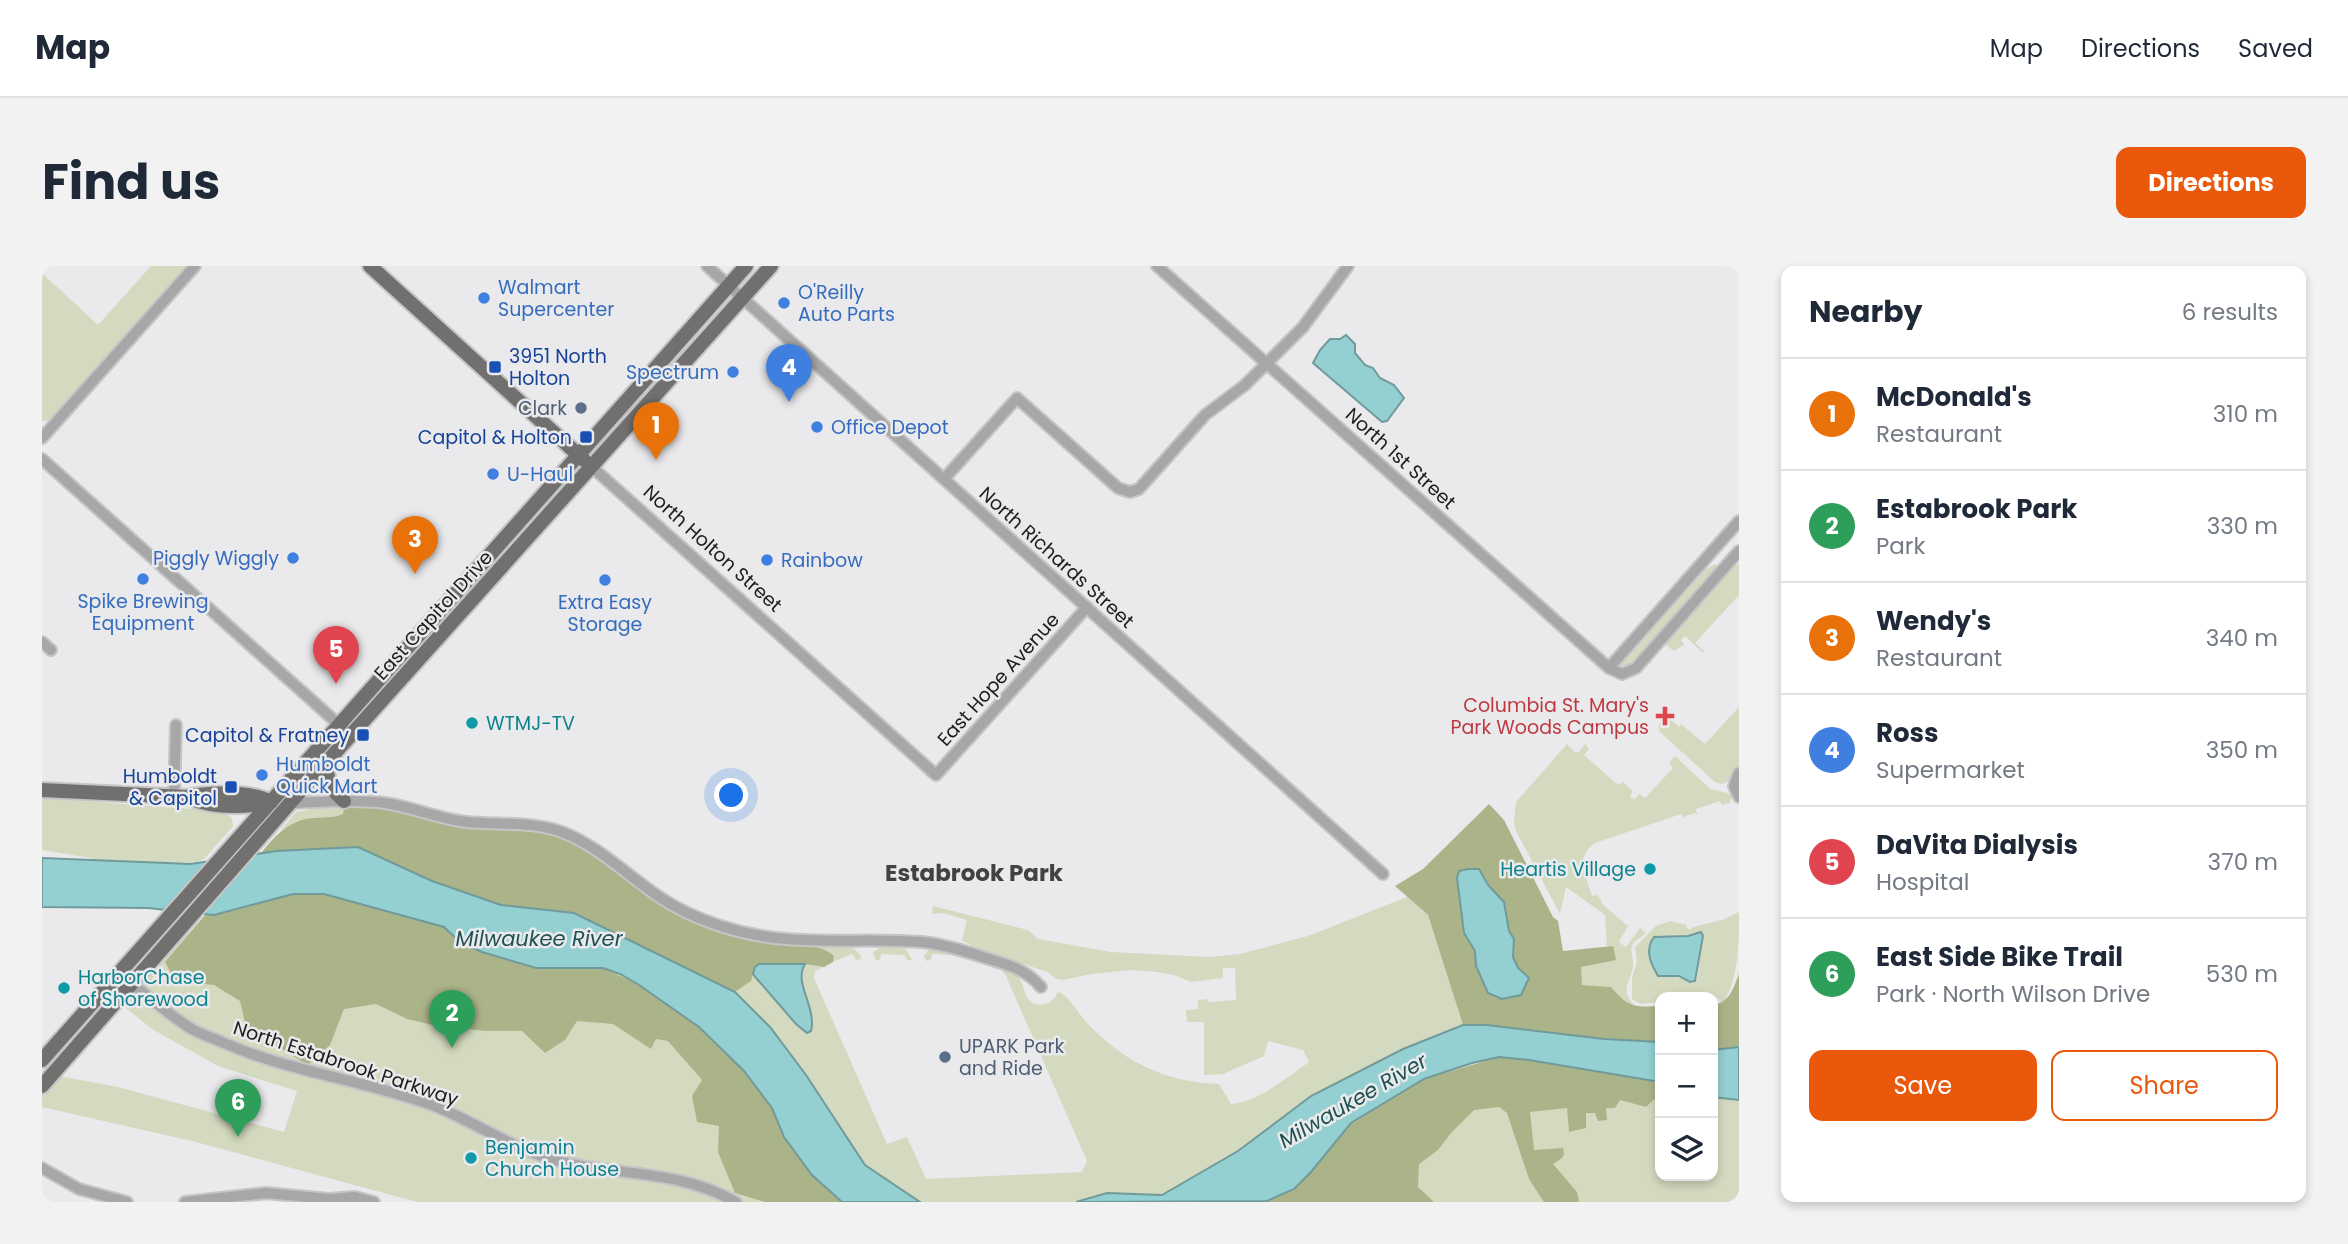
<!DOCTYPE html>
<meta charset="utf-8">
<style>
body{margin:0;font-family:Poppins,sans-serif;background:#f2f2f3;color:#1f2937}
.controls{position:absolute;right:21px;bottom:21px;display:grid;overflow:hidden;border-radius:14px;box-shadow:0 4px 10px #0003}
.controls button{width:63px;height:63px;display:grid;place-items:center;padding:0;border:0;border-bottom:2px solid #e0e1e3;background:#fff;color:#1f2937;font:35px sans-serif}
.you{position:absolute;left:690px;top:530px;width:24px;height:24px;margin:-18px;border:5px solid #fff;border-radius:50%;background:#1a73e8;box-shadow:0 0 0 10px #1a73e833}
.badge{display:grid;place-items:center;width:46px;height:46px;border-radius:50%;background:#ea580c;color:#fff;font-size:23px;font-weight:700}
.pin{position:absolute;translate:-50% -58px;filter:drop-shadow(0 2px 4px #0008)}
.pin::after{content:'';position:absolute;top:37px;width:24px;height:21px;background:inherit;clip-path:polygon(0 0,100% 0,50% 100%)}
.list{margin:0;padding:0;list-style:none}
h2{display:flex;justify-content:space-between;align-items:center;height:91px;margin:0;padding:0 28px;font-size:30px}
h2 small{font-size:23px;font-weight:400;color:#747a83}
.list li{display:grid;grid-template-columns:46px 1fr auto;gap:21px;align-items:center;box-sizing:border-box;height:112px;padding:0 28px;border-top:2px solid #e0e1e3}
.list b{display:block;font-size:26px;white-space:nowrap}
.list p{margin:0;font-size:23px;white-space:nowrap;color:#747a83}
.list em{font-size:23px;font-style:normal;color:#747a83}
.actions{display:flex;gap:14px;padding:21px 28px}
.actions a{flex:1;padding:16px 0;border:2px solid #ea580c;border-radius:14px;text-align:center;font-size:24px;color:#ea580c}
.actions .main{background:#ea580c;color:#fff}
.icon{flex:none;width:38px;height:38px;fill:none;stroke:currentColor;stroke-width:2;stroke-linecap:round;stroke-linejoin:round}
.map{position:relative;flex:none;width:1697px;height:936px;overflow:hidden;border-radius:14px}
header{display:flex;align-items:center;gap:42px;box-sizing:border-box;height:98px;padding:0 35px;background:#fff;border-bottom:2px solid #e0e1e3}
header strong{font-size:33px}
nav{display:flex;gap:38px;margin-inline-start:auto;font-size:24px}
.intro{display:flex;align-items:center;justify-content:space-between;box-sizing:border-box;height:168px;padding:0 42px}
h1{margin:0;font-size:49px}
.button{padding:18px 32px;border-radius:14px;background:#ea580c;color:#fff;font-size:24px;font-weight:700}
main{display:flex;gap:42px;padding:0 42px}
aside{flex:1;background:#fff;border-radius:14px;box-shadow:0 4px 10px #0003}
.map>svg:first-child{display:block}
.green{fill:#d3dabf;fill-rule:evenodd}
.forest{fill:#abb489;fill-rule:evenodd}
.water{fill:#94cfd1;stroke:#719a9b;stroke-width:2}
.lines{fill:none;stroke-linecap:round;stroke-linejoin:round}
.minor-casing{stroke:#c5c5c7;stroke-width:14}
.major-casing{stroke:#c5c5c7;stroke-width:18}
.minor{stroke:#a8a7a7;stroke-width:10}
.major{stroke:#71706f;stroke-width:14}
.shop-dot{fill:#3f7fe0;stroke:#eaeaec;stroke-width:2.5}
.transit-dot{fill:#1a4fb4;stroke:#eaeaec;stroke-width:2.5}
.service-dot{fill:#5c6f8a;stroke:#eaeaec;stroke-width:2.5}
.health-dot{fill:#e0444e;stroke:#eaeaec;stroke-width:2.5}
.culture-dot{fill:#0f9aa8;stroke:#eaeaec;stroke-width:2.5}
.labels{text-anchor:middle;stroke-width:5;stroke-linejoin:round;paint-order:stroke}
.shop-label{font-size:19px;fill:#366cbe;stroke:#eaeaec;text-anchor:start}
.transit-label{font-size:19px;fill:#164399;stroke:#eaeaec;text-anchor:end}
.service-label{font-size:19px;fill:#4e5e75;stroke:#eaeaec;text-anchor:end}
.street-label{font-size:19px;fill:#1e1e1e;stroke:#eaeaec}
.health-label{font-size:19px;fill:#be3a42;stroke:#eaeaec;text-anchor:end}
.culture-label{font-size:19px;fill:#0d838f;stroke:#eaeaec;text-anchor:start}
.water-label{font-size:21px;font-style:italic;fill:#1f5255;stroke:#eaeaec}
.quarter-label{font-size:23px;font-weight:bold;fill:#424243;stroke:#eaeaec}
</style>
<header>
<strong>Map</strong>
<nav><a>Map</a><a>Directions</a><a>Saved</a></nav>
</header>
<div class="intro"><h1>Find us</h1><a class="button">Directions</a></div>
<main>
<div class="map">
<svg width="1697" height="936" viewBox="0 0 1697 936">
<rect width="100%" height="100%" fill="#eaeaec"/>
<!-- green -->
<g class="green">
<polygon points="109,0 145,0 7,154 2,155 0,154 0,7 56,59"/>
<polygon points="1673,298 1675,300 1673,307 1594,397 1580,401 1578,400 1664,303"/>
<polygon points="1697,298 1697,329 1653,377 1662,385 1661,387 1643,370 1639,374 1642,379 1632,385 1625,380 1625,374 1691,300"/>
<path d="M1697 441V500L1686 515 1680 518 1673 516 1619 467C1614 460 1618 455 1624 449L1637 461 1639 458 1663 478Z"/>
<path d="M1525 478 1533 486H1537L1543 478 1547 483 1542 489 1576 519 1581 516 1591 525 1588 530 1592 534 1597 528 1603 532 1631 502 1627 497 1633 490 1668 523 1686 527 1690 531 1688 537 1680 539 1678 535 1654 543 1655 549 1653 547 1643 550 1642 553 1639 548 1553 577C1532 591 1544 611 1550 630L1556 629 1561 639 1586 660 1577 676 1584 681 1598 662 1604 667C1600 671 1594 674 1591 678 1587 684 1591 689 1591 695 1593 713 1573 723 1595 741L1584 738 1569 721 1539 719V701L1571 680H1565L1563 649 1524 621 1518 648 1474 565 1472 557 1474 536Z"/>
<path d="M0 532 179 545C186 548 191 551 191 560L162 593 153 597 106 596 63 599 48 592 0 584Z"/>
<polygon points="302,542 301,548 291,552 256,555 238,565 254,546 269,543"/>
<path d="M1365 631 1386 649 1421 759 1361 783 1269 830 1196 885 1120 929 1066 927 1033 936H878L823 900 764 809 728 761 693 726 709 715 711 708 715 713 771 756C769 739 754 713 763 698L782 701 773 705 772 712 845 878 865 871 884 913 1040 906 1045 895 964 710 959 704 910 689 890 688 889 693 884 695 882 690 888 682C907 686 959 698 973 708 985 716 979 734 994 738 1004 741 1012 735 1016 726L1019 727C1030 734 1037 749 1047 759 1082 796 1126 817 1177 818L1189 838C1214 837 1246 811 1267 796L1261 784 1226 775 1222 790 1181 808 1162 809V756H1145L1144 744 1156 743V734L1166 733V736L1194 734 1193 702H1181V712L1149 716 1132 709 1114 706 1089 704 1049 708 1021 714 1014 713 1006 706 927 681 928 678 920 675 925 654 901 647 890 648 891 640 986 664 996 673 1069 686 1167 691 1198 688 1266 670Z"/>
<path d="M1697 646C1697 677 1697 713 1681 737L1672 729 1671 731H1618V736L1598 738 1590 733V711L1595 696 1593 681 1614 660 1628 655 1645 659 1644 661 1648 664 1651 661 1680 654ZM1659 666 1661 670 1655 713 1648 716C1620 702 1620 723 1606 688L1615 670C1629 674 1646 671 1659 666Z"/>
<polygon points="163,649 418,676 440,686 493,702 561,702 578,708 597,719 730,842 742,871 770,908 800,936 375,936 154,876 0,841 0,807 76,821 242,866 255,825 176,800 110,763 79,738 143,667 147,667"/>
<path d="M770 679C788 679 812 673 820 693L814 694 810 688 791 696 792 690Z"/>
<polygon points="842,680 862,680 870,694 865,694 862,689 839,688 838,694 834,694 831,688 832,685"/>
<polygon points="1457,791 1527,799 1618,816 1618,910 1671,910 1671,831 1697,834 1697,936 1220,936"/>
</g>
<!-- forest -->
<g class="forest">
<path d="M1447 538 1462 554 1511 651 1516 655 1521 685 1571 680 1574 694 1539 701 1540 719 1569 721C1587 742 1592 741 1618 740V776L1562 773 1445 759H1421L1386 649 1353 620 1381 603ZM1437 604 1446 619 1462 636 1467 665 1472 673 1470 690 1476 702 1434 700 1433 685Z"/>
<path d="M322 541 348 542 516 569C567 592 606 635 657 657 673 664 692 670 709 673 733 678 773 673 792 690L791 696 782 701 763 698 713 702 709 715 693 726 532 647 459 639 390 615 234 585 219 587C234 569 248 553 273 552 284 551 291 552 301 548L302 542Z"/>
<polygon points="251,628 282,628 402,661 419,676 440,686 494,702 561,702 597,719 657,761 702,805 730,842 742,871 770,908 800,936 723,936 693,927 676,886 677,860 655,856 650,830 660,814 626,775 614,773 609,783 571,758 535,755 523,774 503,787 480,765 443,765 391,759 365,753 334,738 302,743 288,779 266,799 204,761 198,735 172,719 133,715 123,696 163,649 172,649"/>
<path d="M1697 708V781L1671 784V739C1688 736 1691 723 1697 708Z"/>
<path d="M1457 791 1527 799 1610 814 1618 824V828L1604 841 1578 834 1573 842H1564L1565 854 1556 855 1553 847H1544V862L1527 866 1525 842 1488 846 1492 884 1521 882C1524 892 1518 893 1511 898L1535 926 1537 936H1502L1487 913 1465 847 1457 841 1432 844 1409 867 1396 884 1377 898 1376 921 1392 936H1220L1225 935 1286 886 1309 858 1382 813Z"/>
</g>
<!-- water -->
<g class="water">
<polygon points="1304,69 1313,78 1313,87 1323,99 1331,102 1338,112 1352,119 1362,132 1345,155 1340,156 1271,97 1278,84 1288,73 1298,73"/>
<polygon points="316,581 390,615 459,639 532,647 693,726 728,761 764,809 823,899 878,936 800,936 770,909 742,871 730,842 702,805 657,761 597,719 578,708 561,702 494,702 440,686 418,676 402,661 282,628 251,628 172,649 106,642 0,641 0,592 149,598 234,585"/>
<polygon points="1426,603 1437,603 1446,619 1462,636 1467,665 1472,673 1471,691 1476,702 1487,712 1479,729 1460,733 1446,727 1434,700 1433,685 1422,667 1415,612 1417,605"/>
<path d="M1659 666 1661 670 1653 715 1648 716 1637 710H1616C1609 698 1602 684 1612 671L1646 670Z"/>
<path d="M717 698H763C751 717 775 741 769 765L765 767 754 758 715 713 711 708 713 701Z"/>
<polygon points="1421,759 1445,759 1562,773 1618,776 1618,816 1487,794 1457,791 1430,797 1382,813 1309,857 1269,906 1252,923 1225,935 1034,936 1065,927 1120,929 1196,885 1269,830 1361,783"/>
<polygon points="1697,781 1697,834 1671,831 1671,784"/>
</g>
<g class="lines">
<!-- minor casing -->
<g class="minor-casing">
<g id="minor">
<polyline points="665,0 1341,608"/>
<polyline points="1115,0 1567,402 1580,408 1594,402 1697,285"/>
<polyline points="0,172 153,0"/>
<polyline points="0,193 303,464"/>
<polyline points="550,201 894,509 1045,341"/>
<polyline points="902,213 975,132 1076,222 1088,226 1097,223 1163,149 1203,119 1261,61 1306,0"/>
<polyline points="0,376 9,384"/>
<polyline points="1567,402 1697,255"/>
<polyline points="1697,507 1692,520 1697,531"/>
<polyline points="132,531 134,459"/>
<path d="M248 537C280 536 312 533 343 537 371 541 397 553 425 556 456 559 490 555 520 566 555 579 585 609 616 630 652 655 702 670 745 673 793 677 841 672 888 677 907 680 926 686 944 692 967 699 983 703 999 721"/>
<path d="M77 706C99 725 123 746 148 762 158 768 171 772 182 777 248 806 322 814 390 839 434 856 473 885 520 896 581 910 637 904 694 936"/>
<polyline points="0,902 37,923 85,936"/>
<polyline points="287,933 313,931 332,936"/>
<polyline points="143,936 224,927 287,933 295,936"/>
</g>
</g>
<!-- major casing -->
<g class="major-casing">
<g id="major">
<polyline points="328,0 542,194"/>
<polyline points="283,499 289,522 302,535"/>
<path d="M0 524 144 531C167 526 208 525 229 536"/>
<path d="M144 531C171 542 201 542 229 536"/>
<polyline points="0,794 704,0"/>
<polyline points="0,820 248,537 729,0"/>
</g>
</g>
<!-- minor -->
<use href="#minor" class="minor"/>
<!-- major -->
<use href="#major" class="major"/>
</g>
<!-- markers -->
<g class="shop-dot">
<circle cx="442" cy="32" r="7"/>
<circle cx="742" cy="37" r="7"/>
<circle cx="691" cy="106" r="7"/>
<circle cx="775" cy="161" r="7"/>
<circle cx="451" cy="208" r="7"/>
<circle cx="251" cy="292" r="7"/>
<circle cx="725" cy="294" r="7"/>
<circle cx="101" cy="313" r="7"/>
<circle cx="563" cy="314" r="7"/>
<circle cx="220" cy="509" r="7"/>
</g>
<g class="transit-dot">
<rect x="446" y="94" width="14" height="14" rx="3.5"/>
<rect x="537" y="164" width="14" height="14" rx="3.5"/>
<rect x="314" y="462" width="14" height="14" rx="3.5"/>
<rect x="182" y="514" width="14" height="14" rx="3.5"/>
</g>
<g class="service-dot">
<circle cx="539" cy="142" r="7"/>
<circle cx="903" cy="791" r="7"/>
</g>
<path class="health-dot" d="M1619.5 439.5h7v7h7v7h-7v7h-7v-7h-7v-7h7z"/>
<g class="culture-dot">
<circle cx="430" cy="457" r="7"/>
<circle cx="1608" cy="603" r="7"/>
<circle cx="22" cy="722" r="7"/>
<circle cx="429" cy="892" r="7"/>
</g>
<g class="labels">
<!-- shop labels -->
<g class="shop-label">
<text x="456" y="28">Walmart<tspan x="456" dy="22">Supercenter</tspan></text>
<text x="756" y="33">O'Reilly<tspan x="756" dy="22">Auto Parts</tspan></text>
<text x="677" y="113" text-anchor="end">Spectrum</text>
<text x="789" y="168">Office Depot</text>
<text x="465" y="215">U-Haul</text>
<text x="237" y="299" text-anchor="end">Piggly Wiggly</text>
<text x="739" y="301">Rainbow</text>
<text x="101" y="342" text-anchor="middle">Spike Brewing<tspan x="101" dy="22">Equipment</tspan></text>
<text x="563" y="343" text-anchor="middle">Extra Easy<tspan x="563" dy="22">Storage</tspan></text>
<text x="234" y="505">Humboldt<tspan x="234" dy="22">Quick Mart</tspan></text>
</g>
<!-- transit labels -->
<g class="transit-label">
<text x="467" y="97" text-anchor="start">3951 North<tspan x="467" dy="22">Holton</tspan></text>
<text x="530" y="178">Capitol &amp; Holton</text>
<text x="307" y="476">Capitol &amp; Fratney</text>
<text x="175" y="517">Humboldt<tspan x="175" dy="22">&amp; Capitol</tspan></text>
</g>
<!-- service labels -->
<g class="service-label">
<text x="525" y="149">Clark</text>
<text x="917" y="787" text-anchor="start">UPARK Park<tspan x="917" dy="22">and Ride</tspan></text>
</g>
<!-- street labels -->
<g class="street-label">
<text transform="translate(1359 192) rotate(42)" y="7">North 1st Street</text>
<text transform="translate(671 282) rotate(42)" y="7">North Holton Street</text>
<text transform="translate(1015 291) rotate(42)" y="7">North Richards Street</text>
<text transform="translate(391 349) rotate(-48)" y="7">East Capitol Drive</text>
<text transform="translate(956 413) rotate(-48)" y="7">East Hope Avenue</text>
<text transform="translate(304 797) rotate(18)" y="7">North Estabrook Parkway</text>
</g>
<!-- health labels -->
<g class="health-label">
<text x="1607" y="446">Columbia St. Mary's<tspan x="1607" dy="22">Park Woods Campus</tspan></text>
</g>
<!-- culture labels -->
<g class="culture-label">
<text x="444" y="464">WTMJ-TV</text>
<text x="1594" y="610" text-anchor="end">Heartis Village</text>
<text x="36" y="718">HarborChase<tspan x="36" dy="22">of Shorewood</tspan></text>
<text x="443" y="888">Benjamin<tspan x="443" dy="22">Church House</tspan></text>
</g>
<!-- water labels -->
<g class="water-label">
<text x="497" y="680">Milwaukee River</text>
<text transform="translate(1311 835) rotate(-30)" y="7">Milwaukee River</text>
</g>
<!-- quarter labels -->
<g class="quarter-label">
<text x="932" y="615">Estabrook Park</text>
</g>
</g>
</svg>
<div class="controls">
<button>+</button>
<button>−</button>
<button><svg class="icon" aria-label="layers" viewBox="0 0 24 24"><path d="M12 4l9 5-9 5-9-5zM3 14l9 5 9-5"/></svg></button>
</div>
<div class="you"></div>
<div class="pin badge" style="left:614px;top:194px;background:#e8710a">1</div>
<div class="pin badge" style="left:410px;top:782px;background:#2e9e5b">2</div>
<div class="pin badge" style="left:373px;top:308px;background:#e8710a">3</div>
<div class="pin badge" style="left:747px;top:136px;background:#3f7fe0">4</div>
<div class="pin badge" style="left:294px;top:418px;background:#e0444e">5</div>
<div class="pin badge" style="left:196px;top:871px;background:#2e9e5b">6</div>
</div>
<aside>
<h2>Nearby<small>6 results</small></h2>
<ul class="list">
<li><span class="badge" style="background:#e8710a">1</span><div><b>McDonald's</b><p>Restaurant</p></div><em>310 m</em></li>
<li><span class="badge" style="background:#2e9e5b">2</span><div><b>Estabrook Park</b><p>Park</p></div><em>330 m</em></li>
<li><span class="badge" style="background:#e8710a">3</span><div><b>Wendy's</b><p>Restaurant</p></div><em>340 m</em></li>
<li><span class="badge" style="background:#3f7fe0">4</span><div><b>Ross</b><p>Supermarket</p></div><em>350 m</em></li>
<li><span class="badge" style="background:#e0444e">5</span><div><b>DaVita Dialysis</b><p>Hospital</p></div><em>370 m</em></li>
<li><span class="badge" style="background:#2e9e5b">6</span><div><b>East Side Bike Trail</b><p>Park · North Wilson Drive</p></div><em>530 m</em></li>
</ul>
<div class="actions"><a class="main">Save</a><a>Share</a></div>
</aside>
</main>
